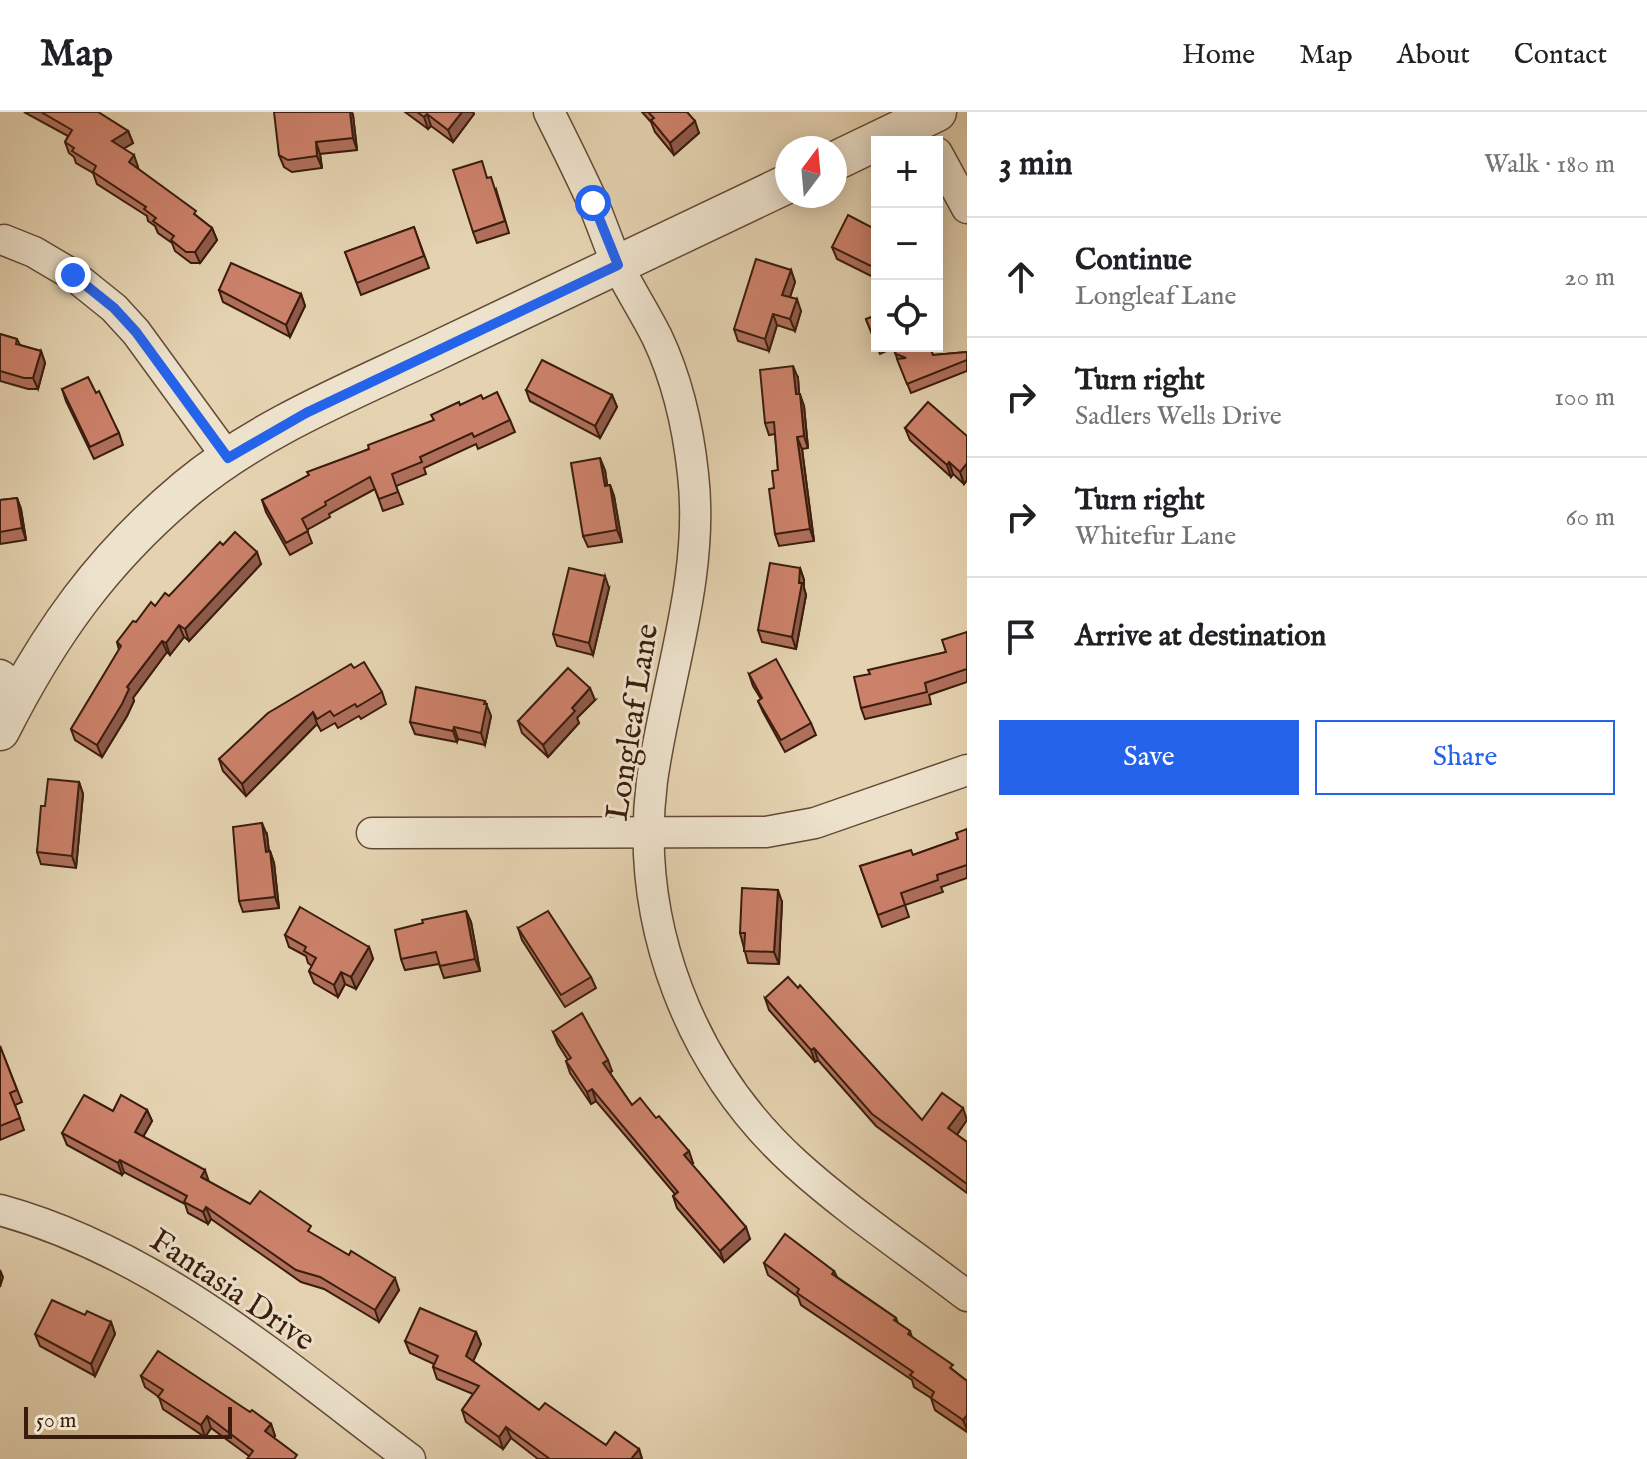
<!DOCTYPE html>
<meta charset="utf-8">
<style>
body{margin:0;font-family:"IM FELL English",serif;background:#f2f2f2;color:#202124}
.controls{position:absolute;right:24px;top:24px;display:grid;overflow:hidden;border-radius:0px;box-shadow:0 4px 20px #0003}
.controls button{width:72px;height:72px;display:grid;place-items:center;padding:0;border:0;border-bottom:2px solid #e0e0e0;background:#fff;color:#202124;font:40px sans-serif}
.compass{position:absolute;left:775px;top:24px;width:72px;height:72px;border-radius:50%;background:#fff;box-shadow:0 4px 20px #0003;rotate:16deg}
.scale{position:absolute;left:24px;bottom:20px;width:208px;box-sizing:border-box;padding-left:8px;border:4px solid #3a1c0d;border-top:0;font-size:22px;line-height:28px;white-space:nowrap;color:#3a1c0d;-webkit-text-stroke:6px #ede2cc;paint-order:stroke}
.stop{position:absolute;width:24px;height:24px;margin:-18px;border:6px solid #2563eb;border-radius:50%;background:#fff}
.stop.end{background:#2563eb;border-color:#fff;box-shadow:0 2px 8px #0008}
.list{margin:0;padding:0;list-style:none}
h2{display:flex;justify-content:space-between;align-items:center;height:104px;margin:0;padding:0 32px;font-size:34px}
h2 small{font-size:26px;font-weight:400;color:#757577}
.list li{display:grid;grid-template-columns:52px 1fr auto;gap:24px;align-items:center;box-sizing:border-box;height:120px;padding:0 32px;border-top:2px solid #e0e0e0}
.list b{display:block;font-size:30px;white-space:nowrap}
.list p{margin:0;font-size:26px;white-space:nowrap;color:#757577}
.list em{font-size:26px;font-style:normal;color:#757577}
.actions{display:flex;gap:16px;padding:24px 32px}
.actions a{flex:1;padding:18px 0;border:2px solid #2563eb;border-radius:0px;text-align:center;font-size:28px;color:#2563eb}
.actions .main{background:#2563eb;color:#fff}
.icon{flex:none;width:44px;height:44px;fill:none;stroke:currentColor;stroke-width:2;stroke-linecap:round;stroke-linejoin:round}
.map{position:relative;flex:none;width:967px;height:1347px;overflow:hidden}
header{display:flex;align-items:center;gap:48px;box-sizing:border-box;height:112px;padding:0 40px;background:#fff;border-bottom:2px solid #e0e0e0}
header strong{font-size:38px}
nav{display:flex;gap:44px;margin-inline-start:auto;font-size:28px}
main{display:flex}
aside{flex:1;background:#fff}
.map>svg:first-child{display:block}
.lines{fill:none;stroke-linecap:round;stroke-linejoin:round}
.minor-casing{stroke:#644a36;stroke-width:33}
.tertiary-casing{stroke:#644a36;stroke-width:41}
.minor{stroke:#ede2cc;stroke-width:30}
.tertiary{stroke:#ede2cc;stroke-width:38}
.wall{fill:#af6f5b;stroke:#3a1c0d;stroke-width:2}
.shaded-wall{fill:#8f5a4a;stroke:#3a1c0d;stroke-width:2}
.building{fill:#cc816a;stroke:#3a1c0d;stroke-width:2}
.route{stroke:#2563eb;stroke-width:10}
.labels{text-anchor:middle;stroke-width:6;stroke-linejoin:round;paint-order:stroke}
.street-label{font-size:32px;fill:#3a1c0d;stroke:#ede2cc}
</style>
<header>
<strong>Map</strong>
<nav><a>Home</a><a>Map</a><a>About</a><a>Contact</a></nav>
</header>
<main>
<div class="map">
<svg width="967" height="1347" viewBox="0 0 967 1347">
<rect width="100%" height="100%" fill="#e4d2b0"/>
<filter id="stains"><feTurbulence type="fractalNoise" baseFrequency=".0025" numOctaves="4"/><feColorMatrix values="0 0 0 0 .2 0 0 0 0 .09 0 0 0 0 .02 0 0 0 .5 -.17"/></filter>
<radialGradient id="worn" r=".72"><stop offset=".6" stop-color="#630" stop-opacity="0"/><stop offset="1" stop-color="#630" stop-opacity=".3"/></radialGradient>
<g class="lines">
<!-- minor casing -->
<g class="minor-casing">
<g id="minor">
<path d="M549 0C564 30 579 60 593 91 602 112 609 134 618 154 630 178 645 201 657 225 677 267 688 315 693 362 705 465 666 568 652 669 634 811 690 956 796 1052 849 1100 910 1140 967 1184"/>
<polyline points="937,41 967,96"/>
<polyline points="4,128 34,140 73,163 114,196 136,220 228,346"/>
<polyline points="0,563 21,577"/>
<polyline points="372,721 766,720 815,711 967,658"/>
<path d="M0 1098C157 1141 282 1251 410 1347"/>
</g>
</g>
<!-- tertiary casing -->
<g class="tertiary-casing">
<g id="tertiary">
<polyline points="835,49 937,0"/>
<path d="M0 619C49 522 102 447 187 376 259 316 352 279 436 239 553 184 670 128 787 72"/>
</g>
</g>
<!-- minor -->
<use href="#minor" class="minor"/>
<!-- tertiary -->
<use href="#tertiary" class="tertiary"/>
</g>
<!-- wall -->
<g class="wall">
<polygon points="24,0 98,0 128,19 133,31 123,37 138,55 137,56 212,116 217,128 200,151 191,151 175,139 172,131 158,121 155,114 148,109 147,104 97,72 93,61 76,51 74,45 69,41 65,30 68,24"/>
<polygon points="405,0 473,0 474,2 453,30 431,14 428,17"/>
<polygon points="642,0 687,0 699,21 674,43 655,20 651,10"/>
<polygon points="353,3 357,38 320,42 322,56 292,60 284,55 279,43"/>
<polygon points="496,77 509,121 477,131 473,120"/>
<polygon points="414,115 429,156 361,183 345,140"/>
<polygon points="877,118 877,167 837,147 832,135"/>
<polygon points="791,158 795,170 790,185 801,199 795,219 777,213 769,239 738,229 734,217"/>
<polygon points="219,178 301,182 305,194 290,225 223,190"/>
<polygon points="877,203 877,234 929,234 933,243 967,240 967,259 911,281 893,236 880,242 866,207"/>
<polygon points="0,222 17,227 20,233 41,239 45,251 38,277 28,277 0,269"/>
<polygon points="798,266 799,282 804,294 808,336 802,337 814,429 779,434 775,422 774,376 778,358 775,322 769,323 765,311"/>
<polygon points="62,277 96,281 119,321 123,333 94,347 66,289"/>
<polygon points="526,278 612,283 617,295 600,326 530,289"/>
<polygon points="483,287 510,308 515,320 478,337 476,332 424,356 426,362 396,374 403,392 383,399 375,377 329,402 330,405 307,418 312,431 290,443 266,400 262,388 369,337 433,309 460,293"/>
<polygon points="905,316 967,324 967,368 964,372 953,362 951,365 910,328"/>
<polygon points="605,358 607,373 610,373 614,384 622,430 588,435 583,424"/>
<polygon points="17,386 21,397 26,428 0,432 0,388"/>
<polygon points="223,433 261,452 189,529 184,525 170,543 167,540 133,586 134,589 127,604 102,645 75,628 71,617 119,538 117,530 136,510 169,484"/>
<polygon points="800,456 804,468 804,476 806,483 796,537 762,530 758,518"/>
<polygon points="609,476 593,543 557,534 553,522"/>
<polygon points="967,520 967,570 929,583 931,592 865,607 861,596 870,562 946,540"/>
<polygon points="354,556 382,580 386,592 361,607 359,604 338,616 335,611 321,619 317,612 246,684 223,659 219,647"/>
<polygon points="749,562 811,611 816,623 785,640 763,600 758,589 761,587 753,574"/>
<polygon points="595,588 577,606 579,611 548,645 522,621 518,609"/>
<polygon points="486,592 491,604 485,633 458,627 457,630 415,622 410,610"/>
<polygon points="79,670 83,682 76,756 41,752 37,740 45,694"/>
<polygon points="967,717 967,766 941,775 943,780 905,793 909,805 882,815 860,754 913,743 958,727"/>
<polygon points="267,723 269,739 270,739 274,751 279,796 243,800 239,789"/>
<polygon points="782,790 779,852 748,851 740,821"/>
<polygon points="466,799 471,810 480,859 444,866 439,852 405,858 401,847 423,811"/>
<polygon points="518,816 591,865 596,876 565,895 522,828"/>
<polygon points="285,823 369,835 373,847 356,877 345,872 338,885 314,871 309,859 312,854 308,851 306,844 289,835"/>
<polygon points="765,886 922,1008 967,1007 957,1023 967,1030 967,1081 876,1014 818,948 815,950 769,898"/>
<polygon points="553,920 612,959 610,961 632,993 693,1051 691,1052 750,1127 724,1150 677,1096 673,1084 675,1082 596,989 591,992 570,961 566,949 568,948 558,932"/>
<polygon points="0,934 22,990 15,993 24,1018 0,1028"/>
<polygon points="147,998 152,1009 143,1025 209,1070 250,1092 314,1123 399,1178 379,1210 324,1177 301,1170 211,1107 208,1112 188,1101 185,1092 124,1060 122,1063 67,1033 62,1021 113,999"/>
<polygon points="764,1151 834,1159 837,1165 896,1206 898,1211 910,1219 912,1225 967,1269 967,1320 935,1298 931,1286 914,1275 912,1268 801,1193 798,1185 768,1163"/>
<polygon points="85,1203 111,1210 115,1222 95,1264 40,1234 35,1222"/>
<polygon points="476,1220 481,1232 473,1249 539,1298 606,1333 639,1337 642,1347 538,1347 511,1326 503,1337 466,1310 462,1298 473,1282 437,1267 433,1255 434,1252 410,1241 405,1229"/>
<polygon points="141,1264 250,1300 271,1312 275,1324 249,1344 211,1316 205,1325 163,1297 159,1285 145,1275"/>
</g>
<!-- shaded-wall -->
<g class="shaded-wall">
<polygon points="350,0 352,0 353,3 357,38 353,26"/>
<polygon points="462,0 473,0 474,2 453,30 448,18"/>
<polygon points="427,2 431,14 428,17 424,5"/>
<polygon points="695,9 699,21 674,43 670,31"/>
<polygon points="128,19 133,31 116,41 112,29"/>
<polygon points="316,30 320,42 322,56 317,44"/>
<polygon points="134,43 138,55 134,62 129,50"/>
<polygon points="212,116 217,128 200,151 195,140"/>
<polygon points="791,158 795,170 787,194 782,183"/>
<polygon points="301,182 305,194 290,225 286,213"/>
<polygon points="797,187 801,199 795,219 790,207"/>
<polygon points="773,202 777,213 769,239 765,227"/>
<polygon points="41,239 45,251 38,277 33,266"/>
<polygon points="793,254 798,266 800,294 796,282"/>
<polygon points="800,282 804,294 808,336 804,324"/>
<polygon points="612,283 617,295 600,326 595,314"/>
<polygon points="797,325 802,337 814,429 810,417"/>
<polygon points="600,346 605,358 609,385 605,374"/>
<polygon points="949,350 953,362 951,365 947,353"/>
<polygon points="967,351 967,368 964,372 960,360"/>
<polygon points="610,373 614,384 622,430 617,418"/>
<polygon points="17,386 21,397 26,428 22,416"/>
<polygon points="257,440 261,452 189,529 185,517"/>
<polygon points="800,456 804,468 804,476 806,483 796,537 792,525"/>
<polygon points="605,464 609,476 593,543 589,531"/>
<polygon points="179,513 184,525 170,543 166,531"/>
<polygon points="162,529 167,540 133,586 134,589 127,604 102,645 97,633 127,575"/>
<polygon points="590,576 595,588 577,606 579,611 548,645 543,633 572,596"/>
<polygon points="485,589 491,604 485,633 481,621"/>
<polygon points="313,600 317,612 246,684 242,672"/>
<polygon points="454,615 458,627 457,630 453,619"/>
<polygon points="79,670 83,682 76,756 72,744"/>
<polygon points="262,711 267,723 270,751 266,740"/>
<polygon points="270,739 274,751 279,796 275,785"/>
<polygon points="778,778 782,790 779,852 774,840"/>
<polygon points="466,799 471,810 480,859 475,847"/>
<polygon points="369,835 373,847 356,877 351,865"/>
<polygon points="341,860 345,872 338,885 334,873"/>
<polygon points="814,936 818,948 815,950 811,938"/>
<polygon points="608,948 612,959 607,963 603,951"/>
<polygon points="592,977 596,989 591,992 587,980"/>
<polygon points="963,996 967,1008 953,1028 948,1016"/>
<polygon points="147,998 152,1009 139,1032 135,1020"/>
<polygon points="689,1039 693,1051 688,1055 684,1043"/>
<polygon points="120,1048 124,1060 122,1063 118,1051"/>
<polygon points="205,1058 209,1070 201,1065"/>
<polygon points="206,1095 211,1107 208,1112 203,1100"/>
<polygon points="746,1115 750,1127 724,1150 720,1139"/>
<polygon points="0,1158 3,1165 0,1175"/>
<polygon points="395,1166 399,1178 379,1210 375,1198"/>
<polygon points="111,1210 115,1222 95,1264 91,1252"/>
<polygon points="476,1220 481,1232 470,1256 466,1244"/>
<polygon points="967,1303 967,1318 963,1308"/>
<polygon points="207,1304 211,1316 205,1325 201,1313"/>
<polygon points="271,1312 275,1324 270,1331 265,1319"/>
<polygon points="506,1315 511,1326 503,1337 499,1325"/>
<polygon points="639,1337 642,1347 631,1347"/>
</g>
<!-- building -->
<g class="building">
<polygon points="41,0 98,0 128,19 112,29 134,43 129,50 196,99 194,102 212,116 195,140 186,140 171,128 174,124 153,109 156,106 144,97 146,95 93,60 96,54 72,39 74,36 65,30 72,18"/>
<polygon points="274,0 350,0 353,26 316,30 317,44 288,48 279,43"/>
<polygon points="417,0 462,0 448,18 427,2 424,5"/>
<polygon points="648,0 687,0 695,9 670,31 651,8 654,6"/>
<polygon points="482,49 487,66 491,65 505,109 473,120 453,58"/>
<polygon points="848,103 877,118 877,157 832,135"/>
<polygon points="414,115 424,144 357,171 345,140"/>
<polygon points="756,147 791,158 782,183 797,187 790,207 773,202 765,227 734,217"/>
<polygon points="231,151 301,182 286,213 219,178"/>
<polygon points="877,203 877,232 876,232 866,207"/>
<polygon points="0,222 17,227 16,232 41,239 33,266 24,266 0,259"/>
<polygon points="892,234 929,234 933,243 967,240 967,248 907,272 897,247 906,246 896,242"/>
<polygon points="542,248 612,283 595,314 526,278"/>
<polygon points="793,254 796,282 800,282 804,324 797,325 810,417 775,422 769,377 774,376 772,359 778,358 774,310 765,311 760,258"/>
<polygon points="88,265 96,281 99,279 119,321 90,335 62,277"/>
<polygon points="497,280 510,308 474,325 472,321 420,345 422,350 392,362 398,380 379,387 370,365 325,390 326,393 302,407 308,419 286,431 262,388 309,363 307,360 369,337 368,333 434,308 431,303 459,290 460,293 481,283 483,287"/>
<polygon points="928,290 967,324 967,351 960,360 949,350 947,353 905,316"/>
<polygon points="600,346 605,374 610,373 617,418 583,424 571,351"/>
<polygon points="17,386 22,416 0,420 0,388"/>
<polygon points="235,420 257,440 185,517 179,513 166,531 162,529 127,575 129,577 122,592 97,633 71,617 121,534 117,530 133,509 136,510 151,490 155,494 165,481 169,484 220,430 223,433"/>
<polygon points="770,451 800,456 799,471 802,471 792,525 758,518"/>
<polygon points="569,456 605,464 589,531 553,522"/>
<polygon points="967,520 967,557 925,571 927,580 861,596 854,565 870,562 868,558 946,540 942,528"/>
<polygon points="776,547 811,611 781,628 758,589 762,586 749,562"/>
<polygon points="364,550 382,580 357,595 355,592 334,604 330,599 317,607 313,600 242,672 219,647 268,601 351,552 354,556"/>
<polygon points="568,556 590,576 572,596 575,599 543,633 518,609"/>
<polygon points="416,575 485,589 484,592 487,592 481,621 454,615 453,619 410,610"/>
<polygon points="48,667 79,670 72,744 37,740 41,694 45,694"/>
<polygon points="262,711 266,740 270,739 275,785 239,789 233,715"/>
<polygon points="967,717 967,753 937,763 938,768 901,781 905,793 878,803 860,754 911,738 913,743 958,727 956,721"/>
<polygon points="742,776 778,778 774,840 744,839 745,821 740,821"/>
<polygon points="300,795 369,835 351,865 341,860 334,873 309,859 316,846 304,839 306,835 285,823"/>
<polygon points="466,799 475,847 440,854 436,840 401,847 395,818 423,811 422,808"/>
<polygon points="548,799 591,865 561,883 518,816"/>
<polygon points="788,865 798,876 800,873 922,1008 942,981 963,996 948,1016 967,1030 967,1072 872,1002 814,936 811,938 765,886"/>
<polygon points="582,901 608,948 603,951 632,993 640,986 656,1006 659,1004 689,1039 684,1043 746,1115 720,1139 673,1084 678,1080 592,977 587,980 566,949 571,946 553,920"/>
<polygon points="0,934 17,978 10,981 20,1006 0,1014"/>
<polygon points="84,983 113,999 121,983 147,998 135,1020 205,1058 201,1065 250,1092 260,1079 311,1114 308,1119 349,1143 351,1139 395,1166 375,1198 320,1165 296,1158 206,1095 203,1100 184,1090 187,1084 120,1048 118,1051 62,1021"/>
<polygon points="785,1122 834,1159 832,1162 896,1206 894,1208 910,1219 908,1222 953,1253 950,1256 967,1269 967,1303 963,1308 931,1286 934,1280 910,1263 913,1260 797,1181 799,1177 764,1151"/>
<polygon points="52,1188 85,1203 87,1199 111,1210 91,1252 35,1222"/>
<polygon points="420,1196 476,1220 466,1244 539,1298 545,1291 606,1333 615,1320 639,1337 631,1347 550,1347 506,1315 499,1325 462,1298 479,1274 433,1255 438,1244 405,1229"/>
<polygon points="158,1239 250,1300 252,1298 271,1312 265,1319 297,1343 294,1347 247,1347 253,1339 207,1304 201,1313 158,1285 163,1278 141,1264"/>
</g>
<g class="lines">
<!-- route -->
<polyline class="route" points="73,163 114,196 136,220 228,346 306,301 618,153 593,91"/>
</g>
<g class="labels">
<!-- street labels -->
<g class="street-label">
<text transform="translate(631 610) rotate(-81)" y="11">Longleaf Lane</text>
<text transform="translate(233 1177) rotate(34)" y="11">Fantasia Drive</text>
</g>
</g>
<rect width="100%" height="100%" filter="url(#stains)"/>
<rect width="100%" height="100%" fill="url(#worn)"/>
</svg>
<div class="controls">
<button>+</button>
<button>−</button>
<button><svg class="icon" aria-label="locate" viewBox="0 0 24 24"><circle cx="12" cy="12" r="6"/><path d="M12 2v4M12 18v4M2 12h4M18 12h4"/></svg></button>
</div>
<svg class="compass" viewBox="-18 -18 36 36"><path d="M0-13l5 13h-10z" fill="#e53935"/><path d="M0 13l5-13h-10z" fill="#757577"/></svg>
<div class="scale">50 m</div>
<div class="stop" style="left:593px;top:91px"></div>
<div class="stop end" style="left:73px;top:163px"></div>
</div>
<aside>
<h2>3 min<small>Walk · 180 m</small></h2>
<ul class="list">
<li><svg class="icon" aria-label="ahead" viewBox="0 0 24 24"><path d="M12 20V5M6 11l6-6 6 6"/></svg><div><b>Continue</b><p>Longleaf Lane</p></div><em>20 m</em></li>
<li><svg class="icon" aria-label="right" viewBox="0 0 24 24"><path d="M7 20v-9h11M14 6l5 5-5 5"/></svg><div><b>Turn right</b><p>Sadlers Wells Drive</p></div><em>100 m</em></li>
<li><svg class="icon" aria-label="right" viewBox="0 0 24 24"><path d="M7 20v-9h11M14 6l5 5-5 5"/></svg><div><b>Turn right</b><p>Whitefur Lane</p></div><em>60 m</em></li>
<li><svg class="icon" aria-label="arrive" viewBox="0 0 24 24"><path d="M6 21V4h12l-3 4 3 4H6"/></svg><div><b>Arrive at destination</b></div></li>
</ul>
<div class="actions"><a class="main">Save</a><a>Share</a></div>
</aside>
</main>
